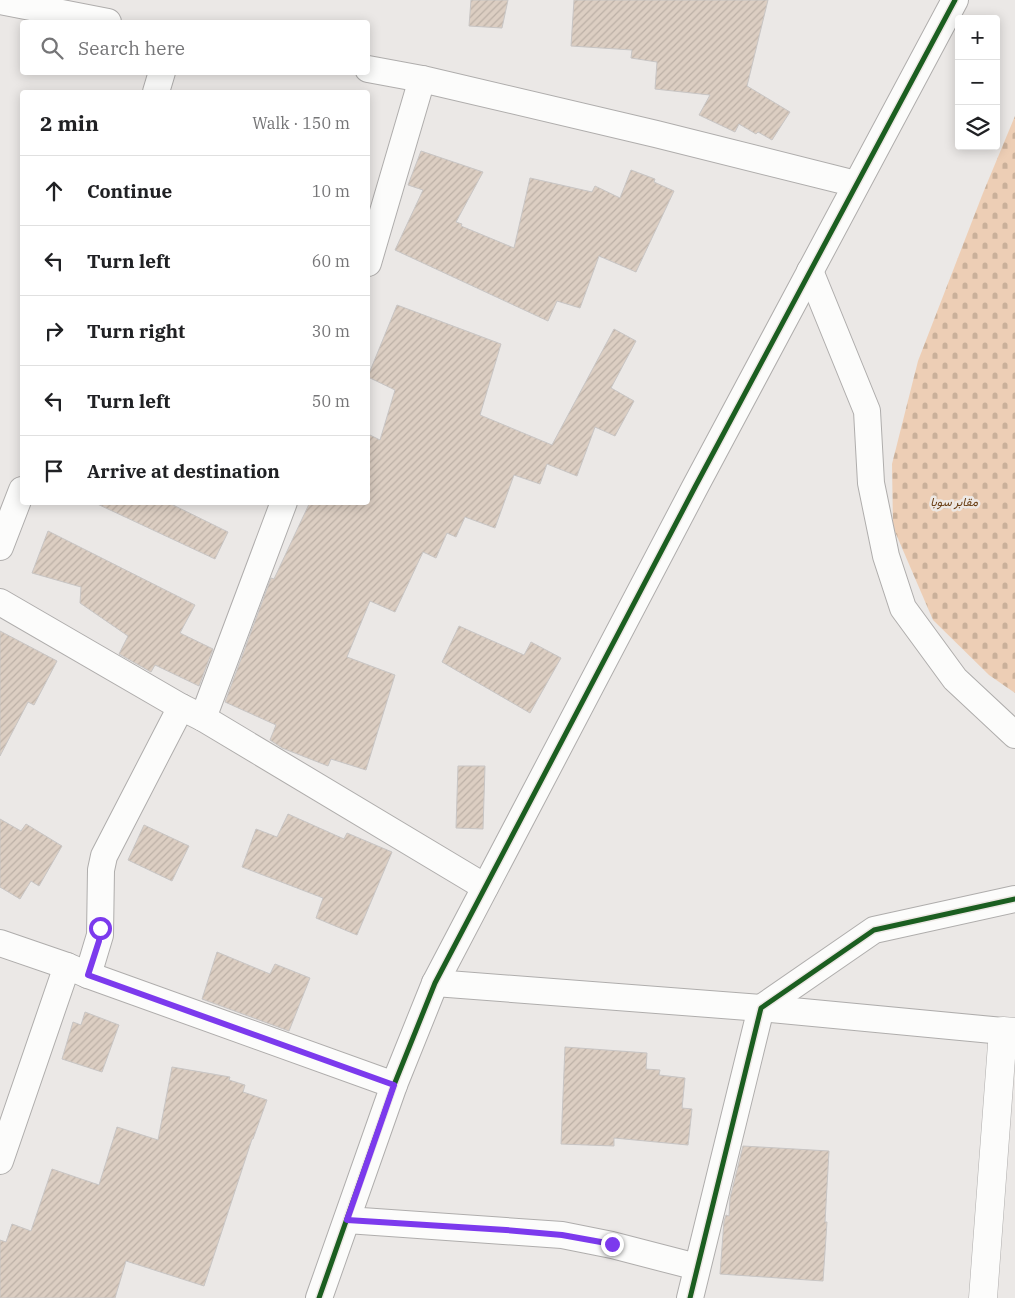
<!DOCTYPE html>
<meta charset="utf-8">
<style>
body{margin:0;font-family:"IBM Plex Serif",Vazirmatn,serif;background:#f6f6f6;color:#202124}
.controls{position:absolute;right:15px;top:15px;display:grid;overflow:hidden;border-radius:5px;box-shadow:0 2px 12px #0003}
.controls button{width:45px;height:45px;display:grid;place-items:center;padding:0;border:0;border-bottom:1px solid #e0e0e0;background:#fff;color:#202124;font:25px sans-serif}
.stop{position:absolute;width:15px;height:15px;margin:-11px;border:4px solid #7c3aed;border-radius:50%;background:#fff}
.stop.end{background:#7c3aed;border-color:#fff;box-shadow:0 1px 5px #0008}
.list{margin:0;padding:0;list-style:none}
h2{display:flex;justify-content:space-between;align-items:center;height:65px;margin:0;padding:0 20px;font-size:21px}
h2 small{font-size:16px;font-weight:400;color:#757577}
.list li{display:grid;grid-template-columns:32px 1fr auto;gap:15px;align-items:center;box-sizing:border-box;height:70px;padding:0 20px;border-top:1px solid #e0e0e0}
.list b{display:block;font-size:19px;white-space:nowrap}
.list em{font-size:16px;font-style:normal;color:#757577}
.icon{flex:none;width:28px;height:28px;fill:none;stroke:currentColor;stroke-width:2;stroke-linecap:round;stroke-linejoin:round}
.map{position:relative;flex:none;width:1015px;height:1298px;overflow:hidden}
.search{position:absolute;background:#fff;box-shadow:0 2px 12px #0003;left:20px;top:20px;width:350px;height:55px;display:flex;align-items:center;gap:12px;box-sizing:border-box;padding:0 18px;border-radius:5px;color:#757577;font-size:19px}
.panel{position:absolute;background:#fff;box-shadow:0 2px 12px #0003;left:20px;top:90px;width:350px;height:415px;border-radius:5px}
.map>svg:first-child{display:block}
.cemetery{fill:url(#cemetery-stones)}
.building{fill:url(#building-hatch);stroke:#c8c5c4}
.lines{fill:none;stroke-linecap:round;stroke-linejoin:round}
.minor-casing{stroke:#afadac;stroke-width:28}
.tertiary-casing{stroke:#afadac;stroke-width:29}
.minor{stroke:#fcfcfb;stroke-width:26}
.tertiary{stroke:#fcfcfb;stroke-width:28}
.cycleway-casing{stroke:#ede8e4;stroke-width:8}
.cycleway{stroke:#1b5e20;stroke-width:5}
.route{stroke:#7c3aed;stroke-width:6}
.labels{text-anchor:middle;stroke-width:5;stroke-linejoin:round;paint-order:stroke}
.park-label{font-size:12px;font-style:italic;fill:#693e14;stroke:#ede8e4}
</style>
<div class="map">
<svg width="1015" height="1298" viewBox="0 0 1015 1298">
<defs>
<pattern id="cemetery-stones" width="16" height="16" patternUnits="userSpaceOnUse" patternTransform="scale(1.25)"><rect width="16" height="16" fill="#edceb5"/><path d="M2 7V4a2 2 0 0 1 4 0v3zM10 15v-3a2 2 0 0 1 4 0v3z" fill="#cab09a"/></pattern>
<pattern id="building-hatch" width="6" height="6" patternUnits="userSpaceOnUse" patternTransform="scale(1.25)"><rect width="6" height="6" fill="#dccec2"/><path d="M-1 1l2-2M0 6l6-6M5 7l2-2" fill="none" stroke="#bcb0a6"/></pattern>
</defs>
<rect width="100%" height="100%" fill="#ebe8e6"/>
<!-- cemetery -->
<polygon class="cemetery" points="1015,116 1015,693 989,675 933,620 893,527 892,464 918,361 983,193"/>
<!-- building -->
<g class="building">
<polygon points="471,0 508,0 502,28 469,26"/>
<polygon points="574,0 768,0 747,86 790,112 772,140 758,132 756,134 739,124 735,132 699,115 710,95 655,89 657,62 631,58 632,50 571,46"/>
<polygon points="421,151 483,172 456,222 462,224 461,226 514,248 530,178 592,192 595,186 620,198 631,170 655,179 654,182 674,191 636,272 599,256 580,308 557,301 548,321 395,250 423,190 408,185"/>
<polygon points="397,305 501,344 480,415 552,445 614,329 636,341 611,388 634,401 615,436 595,427 577,476 547,464 540,484 514,475 495,528 465,517 456,537 447,533 436,558 423,552 395,612 370,601 347,657 395,675 366,770 331,759 328,766 282,748 270,740 276,725 225,702 271,578 274,579 310,502 368,502 368,434 380,440 395,390 368,377 368,376"/>
<polygon points="93,502 167,502 228,532 215,559"/>
<polygon points="48,531 195,605 180,633 213,649 199,686 155,665 151,672 119,654 128,636 80,603 81,587 32,573"/>
<polygon points="459,626 524,655 531,642 561,658 530,713 442,662"/>
<polygon points="0,631 57,661 34,705 28,702 0,756"/>
<polygon points="458,766 485,766 483,829 456,828"/>
<polygon points="288,814 344,839 347,833 392,852 357,935 316,918 323,898 242,867 256,829 277,837"/>
<polygon points="0,819 21,831 26,824 62,846 39,886 31,881 20,899 0,887"/>
<polygon points="144,825 189,846 172,881 128,860"/>
<polygon points="217,952 270,974 275,964 310,978 289,1031 202,999"/>
<polygon points="85,1012 119,1025 102,1072 62,1059 73,1022 81,1025"/>
<polygon points="565,1047 647,1053 646,1069 660,1070 659,1075 685,1078 682,1108 692,1109 688,1145 614,1138 614,1146 561,1144"/>
<polygon points="172,1067 230,1077 229,1080 245,1085 243,1092 267,1100 253,1139 252,1139 204,1286 126,1261 115,1298 0,1298 0,1240 6,1242 12,1224 31,1231 52,1169 99,1185 117,1127 158,1140"/>
<polygon points="743,1146 829,1151 825,1222 827,1222 823,1281 720,1274 724,1221 726,1215 729,1216 730,1198"/>
</g>
<g class="lines">
<!-- minor casing -->
<g class="minor-casing">
<g id="minor">
<polyline points="0,1 108,22"/>
<polyline points="368,69 422,79 656,134 856,184"/>
<polyline points="156,92 162,72"/>
<polyline points="368,263 422,79"/>
<polyline points="810,271 867,411 871,483 886,556 903,608 955,679 1015,735"/>
<polyline points="0,547 22,490"/>
<polyline points="0,602 181,707 203,718 485,887"/>
<polyline points="203,718 284,502"/>
<polyline points="0,943 67,966 88,975 394,1085"/>
<polyline points="88,975 100,935 101,870 104,856 181,707"/>
<polyline points="435,983 761,1008 1003,1031"/>
<polyline points="0,1161 67,966"/>
<polyline points="347,1220 562,1235 612,1245 697,1267"/>
<polyline points="319,1298 394,1085 435,983 695,487 955,0"/>
<polyline points="690,1298 761,1008 874,930 1015,899"/>
</g>
</g>
<!-- tertiary casing -->
<g class="tertiary-casing">
<polyline id="tertiary" points="983,1298 1003,1031 1015,1032"/>
</g>
<!-- minor -->
<use href="#minor" class="minor"/>
<!-- tertiary -->
<use href="#tertiary" class="tertiary"/>
<!-- cycleway casing -->
<g class="cycleway-casing">
<g id="cycleway">
<polyline points="319,1298 394,1085 435,983 695,487 955,0"/>
<polyline points="690,1298 761,1008 874,930 1015,899"/>
</g>
</g>
<!-- cycleway -->
<use href="#cycleway" class="cycleway"/>
</g>
<g class="lines">
<!-- route -->
<polyline class="route" points="100,928 99,941 88,975 394,1085 347,1220 506,1230 562,1235 612,1244"/>
</g>
<g class="labels">
<!-- park labels -->
<g class="park-label">
<text x="954" y="506">مقابر سوبا</text>
</g>
</g>
</svg>
<div class="controls">
<button>+</button>
<button>−</button>
<button><svg class="icon" aria-label="layers" viewBox="0 0 24 24"><path d="M12 4l9 5-9 5-9-5zM3 14l9 5 9-5"/></svg></button>
</div>
<div class="stop" style="left:100px;top:928px"></div>
<div class="stop end" style="left:612px;top:1244px"></div>
<div class="search"><svg class="icon" aria-label="search" viewBox="0 0 24 24"><circle cx="10" cy="10" r="6"/><path d="M15 15l6 6"/></svg>Search here</div>
<section class="panel">
<h2>2 min<small>Walk · 150 m</small></h2>
<ul class="list">
<li><svg class="icon" aria-label="ahead" viewBox="0 0 24 24"><path d="M12 20V5M6 11l6-6 6 6"/></svg><div><b>Continue</b></div><em>10 m</em></li>
<li><svg class="icon" aria-label="left" viewBox="0 0 24 24"><path d="M17 20v-9H6M10 6l-5 5 5 5"/></svg><div><b>Turn left</b></div><em>60 m</em></li>
<li><svg class="icon" aria-label="right" viewBox="0 0 24 24"><path d="M7 20v-9h11M14 6l5 5-5 5"/></svg><div><b>Turn right</b></div><em>30 m</em></li>
<li><svg class="icon" aria-label="left" viewBox="0 0 24 24"><path d="M17 20v-9H6M10 6l-5 5 5 5"/></svg><div><b>Turn left</b></div><em>50 m</em></li>
<li><svg class="icon" aria-label="arrive" viewBox="0 0 24 24"><path d="M6 21V4h12l-3 4 3 4H6"/></svg><div><b>Arrive at destination</b></div></li>
</ul>
</section>
</div>
